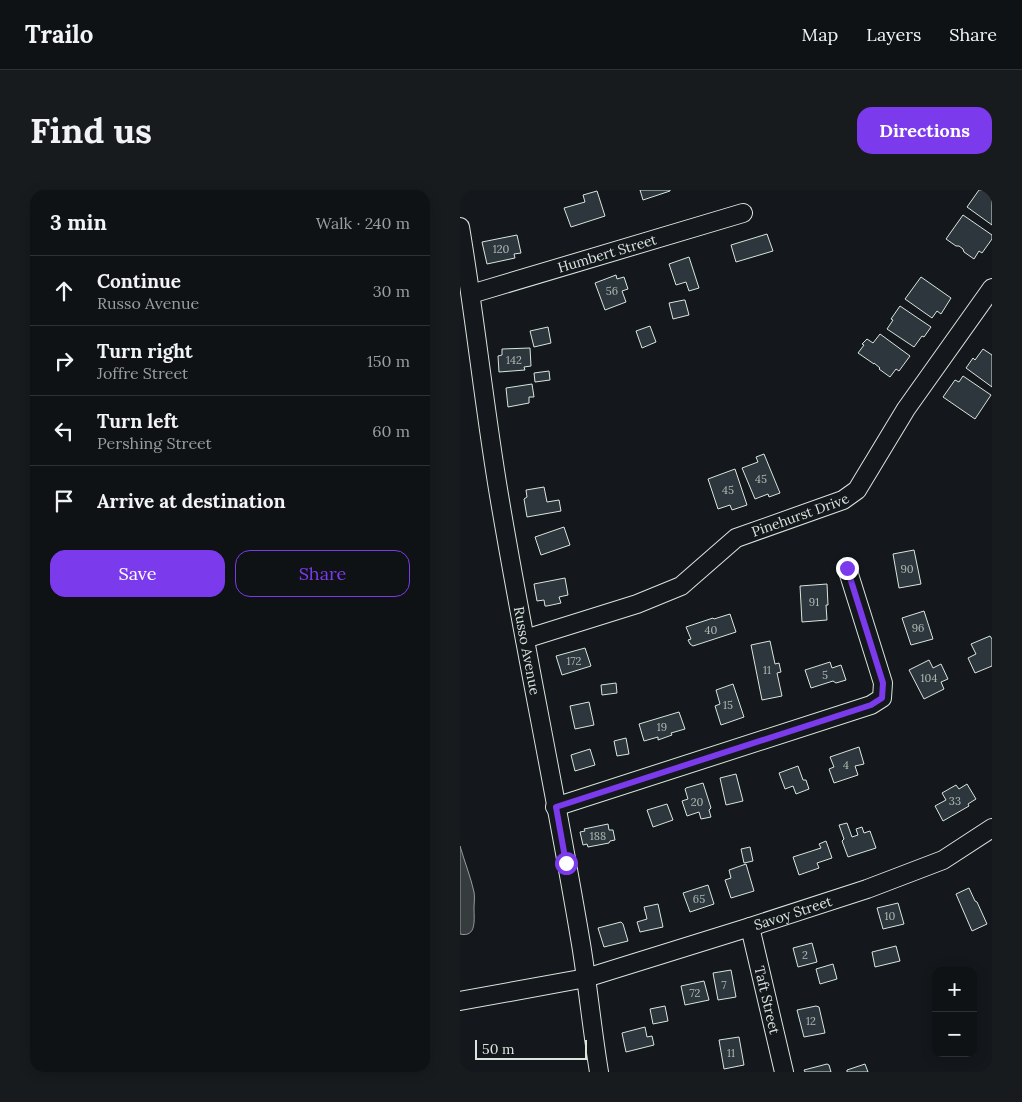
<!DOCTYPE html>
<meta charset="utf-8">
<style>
body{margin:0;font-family:Lora,serif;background:#181b1e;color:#f1f3f6}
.controls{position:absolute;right:15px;bottom:15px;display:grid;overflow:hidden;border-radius:10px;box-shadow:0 2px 12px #0003}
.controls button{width:45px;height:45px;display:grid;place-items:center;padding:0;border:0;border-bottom:1px solid #2f3234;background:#0f1215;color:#f1f3f6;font:25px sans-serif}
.scale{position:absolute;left:15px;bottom:12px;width:112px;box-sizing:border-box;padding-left:5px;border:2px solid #d8e6dc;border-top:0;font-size:14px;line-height:18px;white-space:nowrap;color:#d8e6dc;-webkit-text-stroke:4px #14181c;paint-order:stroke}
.stop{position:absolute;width:15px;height:15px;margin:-11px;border:4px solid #7c3aed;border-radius:50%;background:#fff}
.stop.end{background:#7c3aed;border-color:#fff;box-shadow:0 1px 5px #0008}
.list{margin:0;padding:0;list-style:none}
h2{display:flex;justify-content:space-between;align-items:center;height:65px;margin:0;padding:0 20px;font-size:21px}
h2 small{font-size:16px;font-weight:400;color:#9b9ea0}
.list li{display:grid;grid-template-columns:32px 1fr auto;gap:15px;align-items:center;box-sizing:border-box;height:70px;padding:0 20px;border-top:1px solid #2f3234}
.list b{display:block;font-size:19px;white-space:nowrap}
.list p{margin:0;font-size:16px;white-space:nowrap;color:#9b9ea0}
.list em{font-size:16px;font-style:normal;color:#9b9ea0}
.actions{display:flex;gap:10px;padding:15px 20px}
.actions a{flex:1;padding:11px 0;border:1px solid #7c3aed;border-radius:15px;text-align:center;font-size:18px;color:#7c3aed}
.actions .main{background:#7c3aed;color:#fff}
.icon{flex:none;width:28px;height:28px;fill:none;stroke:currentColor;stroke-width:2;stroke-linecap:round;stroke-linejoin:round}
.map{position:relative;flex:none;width:532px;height:882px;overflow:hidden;border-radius:15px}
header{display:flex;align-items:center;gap:30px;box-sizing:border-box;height:70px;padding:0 25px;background:#0f1215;border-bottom:1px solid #2f3234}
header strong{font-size:24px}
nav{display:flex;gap:28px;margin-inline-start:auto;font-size:18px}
.intro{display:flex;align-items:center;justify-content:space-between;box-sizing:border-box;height:120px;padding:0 30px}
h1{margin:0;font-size:35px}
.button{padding:12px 22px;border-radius:15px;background:#7c3aed;color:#fff;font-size:18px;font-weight:700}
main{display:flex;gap:30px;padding:0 30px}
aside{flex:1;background:#0f1215;border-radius:15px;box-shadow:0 2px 12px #0003}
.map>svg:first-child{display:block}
.water{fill:#363b3e;stroke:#939e99}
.building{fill:#2c363c;stroke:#d8e6dc}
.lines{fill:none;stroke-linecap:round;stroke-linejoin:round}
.minor-casing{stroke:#d8e6dc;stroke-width:20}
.minor{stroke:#14181c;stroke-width:18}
.route{stroke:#7c3aed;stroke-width:6}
.labels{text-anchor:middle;stroke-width:4;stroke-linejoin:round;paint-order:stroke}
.number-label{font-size:11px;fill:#adbab4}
.street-label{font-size:14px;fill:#d8e6dc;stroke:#14181c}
</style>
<header>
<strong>Trailo</strong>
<nav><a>Map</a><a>Layers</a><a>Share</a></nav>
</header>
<div class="intro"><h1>Find us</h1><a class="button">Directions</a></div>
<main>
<aside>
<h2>3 min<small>Walk · 240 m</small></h2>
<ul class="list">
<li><svg class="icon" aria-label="ahead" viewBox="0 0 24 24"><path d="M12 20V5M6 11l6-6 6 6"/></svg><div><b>Continue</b><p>Russo Avenue</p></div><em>30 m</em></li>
<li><svg class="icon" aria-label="right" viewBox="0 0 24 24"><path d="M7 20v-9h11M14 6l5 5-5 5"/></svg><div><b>Turn right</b><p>Joffre Street</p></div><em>150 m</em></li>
<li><svg class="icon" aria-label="left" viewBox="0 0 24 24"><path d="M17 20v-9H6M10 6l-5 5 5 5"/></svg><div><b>Turn left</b><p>Pershing Street</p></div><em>60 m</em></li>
<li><svg class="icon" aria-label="arrive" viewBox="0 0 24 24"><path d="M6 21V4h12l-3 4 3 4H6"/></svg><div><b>Arrive at destination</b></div></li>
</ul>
<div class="actions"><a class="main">Save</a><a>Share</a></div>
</aside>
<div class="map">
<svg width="532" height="882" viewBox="0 0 532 882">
<rect width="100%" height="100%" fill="#14181c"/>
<!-- water -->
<path class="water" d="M0 656C4 670 11 688 14 702 15 707 14 713 14 718 14 729 17 748 0 744Z"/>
<!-- building -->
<g class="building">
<polygon points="180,0 210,0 210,1 183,10"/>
<polygon points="519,0 532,0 532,35 507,17"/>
<polygon points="137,1 145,26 111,37 104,18 125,12 123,5"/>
<polygon points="503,25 532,45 532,49 522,63 519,61 514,69 504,62 503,59 499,56 496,56 486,49"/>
<polygon points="307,44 313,61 276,72 271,55"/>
<polygon points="57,45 61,63 54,64 55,68 27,74 22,52"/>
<polygon points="229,67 239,98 229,101 226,92 216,95 209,74"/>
<polygon points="156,85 157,89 164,87 168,99 162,101 166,112 145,120 135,93"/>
<polygon points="461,87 491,108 481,124 477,121 472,128 445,109"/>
<polygon points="224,110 225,110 229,125 213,129 209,113"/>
<polygon points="440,116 471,137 464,147 462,146 454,157 427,139 433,130 431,129"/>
<polygon points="190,136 196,152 182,158 176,141"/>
<polygon points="88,137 91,153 74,157 70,141"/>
<polygon points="420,144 450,166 439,181 436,179 430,187 419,179 420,178 414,173 414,174 398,163 404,155 402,154 407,149 413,153"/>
<polygon points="70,158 71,176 64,177 65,180 39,182 38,166 42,165 42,159"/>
<polygon points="523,159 532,165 532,197 506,178 513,168 515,170"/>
<polygon points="89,181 90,190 75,192 74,183"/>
<polygon points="503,186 531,205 515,229 483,207 495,190 499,192"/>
<polygon points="72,194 74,207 69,207 69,213 48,217 46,198"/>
<polygon points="304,264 320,303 309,307 308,304 295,309 282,278 298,272 296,267"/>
<polygon points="275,279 287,315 272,320 270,315 258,319 248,289"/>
<polygon points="84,297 87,312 99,310 101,321 67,327 64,309 67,307 66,300"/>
<polygon points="104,337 110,355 81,365 75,347"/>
<polygon points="454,360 461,394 439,398 433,364"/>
<polygon points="105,388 108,405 99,407 101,413 87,416 85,416 84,410 77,411 74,394"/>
<polygon points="367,394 368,415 366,415 367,430 342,432 340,396"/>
<polygon points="464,421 473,449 451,455 442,428"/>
<polygon points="270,424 276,442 233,456 230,454 228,450 231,449 226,437 253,428 254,429"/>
<polygon points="530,446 532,449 532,476 515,483 508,468 516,464 511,454"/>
<polygon points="310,451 315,474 319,473 321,482 317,483 322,506 302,510 291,455"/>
<polygon points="125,458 131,476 102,485 96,466"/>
<polygon points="469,470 473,478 481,474 488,489 481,492 484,499 464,509 449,480"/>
<polygon points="370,472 372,478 381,475 386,490 376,493 373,491 351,498 345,480"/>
<polygon points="156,493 157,503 142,505 141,495"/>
<polygon points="273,494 284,527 261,535 255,516 260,514 256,500"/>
<polygon points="129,512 134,535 115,539 110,516"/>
<polygon points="219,522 225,539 211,543 212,545 198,550 198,547 184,551 179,534"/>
<polygon points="166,548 169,564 157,566 154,551"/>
<polygon points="399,557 404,574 395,576 398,585 374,593 369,579 374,577 370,567"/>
<polygon points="130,559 135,575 115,581 111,565"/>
<polygon points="338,576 343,590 346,590 349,599 336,604 333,596 325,599 319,583"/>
<polygon points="276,584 283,611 266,615 260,588"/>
<polygon points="243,593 251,618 249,620 251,627 241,629 239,622 227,626 222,611 228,609 225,599 226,598"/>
<polygon points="507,594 516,609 508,614 509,616 483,631 475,616 486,610 482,603 496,595 499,599"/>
<polygon points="207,614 213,630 193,637 187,620"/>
<polygon points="387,633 392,647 398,645 396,639 402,637 404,643 410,641 416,658 388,667 382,651 384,649 379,635"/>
<polygon points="148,634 149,640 153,640 155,650 150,651 149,653 128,657 127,654 123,655 120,642 125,641 124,639"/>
<polygon points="366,651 372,668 357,673 359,678 339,685 333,667 361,658 359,654"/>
<polygon points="290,657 293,671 284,673 281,659"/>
<polygon points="286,674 294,701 271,708 265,690 271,688 269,680"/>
<polygon points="248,695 254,714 230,722 223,703"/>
<polygon points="509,698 515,711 517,712 527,734 512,741 496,704"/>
<polygon points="438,713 444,734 423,739 417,718"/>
<polygon points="198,714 203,737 180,742 177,732 187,729 184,717"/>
<polygon points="161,732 163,734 168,751 144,757 138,738"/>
<polygon points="352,753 357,772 338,777 333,758"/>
<polygon points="436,756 440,771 415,777 412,762"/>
<polygon points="373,774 377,789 360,794 356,779"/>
<polygon points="271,780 276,807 258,810 253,783"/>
<polygon points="244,791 249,810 225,815 221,796"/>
<polygon points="205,816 208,831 193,834 190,819"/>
<polygon points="356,816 359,817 365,843 344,847 337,820"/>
<polygon points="185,837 187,847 192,846 194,855 166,862 162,843"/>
<polygon points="279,847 284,875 264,879 259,850"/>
<polygon points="367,874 369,875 371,882 345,882 344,880"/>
<polygon points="405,874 408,882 387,882 387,880"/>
</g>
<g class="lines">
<!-- minor casing -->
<g class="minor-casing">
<g id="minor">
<path id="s1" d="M0 37C15 126 24 216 39 305 64 455 96 604 121 754 128 797 132 839 139 882"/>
<path id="s2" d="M11 104 283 23"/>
<path id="s3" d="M65 449 177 414 221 396 276 348 383 310 397 300 446 219 532 98"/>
<polyline points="95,617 411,515 422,508 423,493 387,378"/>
<path id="s4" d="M290 737 324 882"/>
<path id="s5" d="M0 811 126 788 290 737 407 699 483 670 532 638"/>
</g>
</g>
<!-- minor -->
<use href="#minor" class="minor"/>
</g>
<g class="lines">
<!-- route -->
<polyline class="route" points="106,673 96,617 411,515 422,508 423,493 387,378"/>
</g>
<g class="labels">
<!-- number labels -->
<g class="number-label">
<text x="41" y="63">120</text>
<text x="152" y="105">56</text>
<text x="54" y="174">142</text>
<text x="301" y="293">45</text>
<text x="268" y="304">45</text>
<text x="447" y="383">90</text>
<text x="354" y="416">91</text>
<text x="458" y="442">96</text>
<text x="251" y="444">40</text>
<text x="114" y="475">172</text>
<text x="307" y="484">11</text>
<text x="365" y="489">5</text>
<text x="469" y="492">104</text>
<text x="268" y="519">15</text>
<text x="202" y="541">19</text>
<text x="386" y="579">4</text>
<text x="495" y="615">33</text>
<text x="237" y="616">20</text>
<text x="138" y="650">188</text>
<text x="239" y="713">65</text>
<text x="430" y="730">10</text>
<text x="345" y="769">2</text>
<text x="264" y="799">7</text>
<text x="235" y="807">72</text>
<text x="351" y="835">12</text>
<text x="271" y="867">11</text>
</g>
<!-- street labels -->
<g class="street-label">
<text dy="5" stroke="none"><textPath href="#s2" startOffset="142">Humbert Street</textPath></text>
<text dy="5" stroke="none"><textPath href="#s3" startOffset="306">Pinehurst Drive</textPath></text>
<text dy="5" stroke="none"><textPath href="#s1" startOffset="429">Russo Avenue</textPath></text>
<text dy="5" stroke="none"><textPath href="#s5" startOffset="345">Savoy Street</textPath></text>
<text dy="5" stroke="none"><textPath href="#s4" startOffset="75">Taft Street</textPath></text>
</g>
</g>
</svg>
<div class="controls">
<button>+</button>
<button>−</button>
</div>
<div class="scale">50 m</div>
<div class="stop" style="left:106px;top:673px"></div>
<div class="stop end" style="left:387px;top:378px"></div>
</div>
</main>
